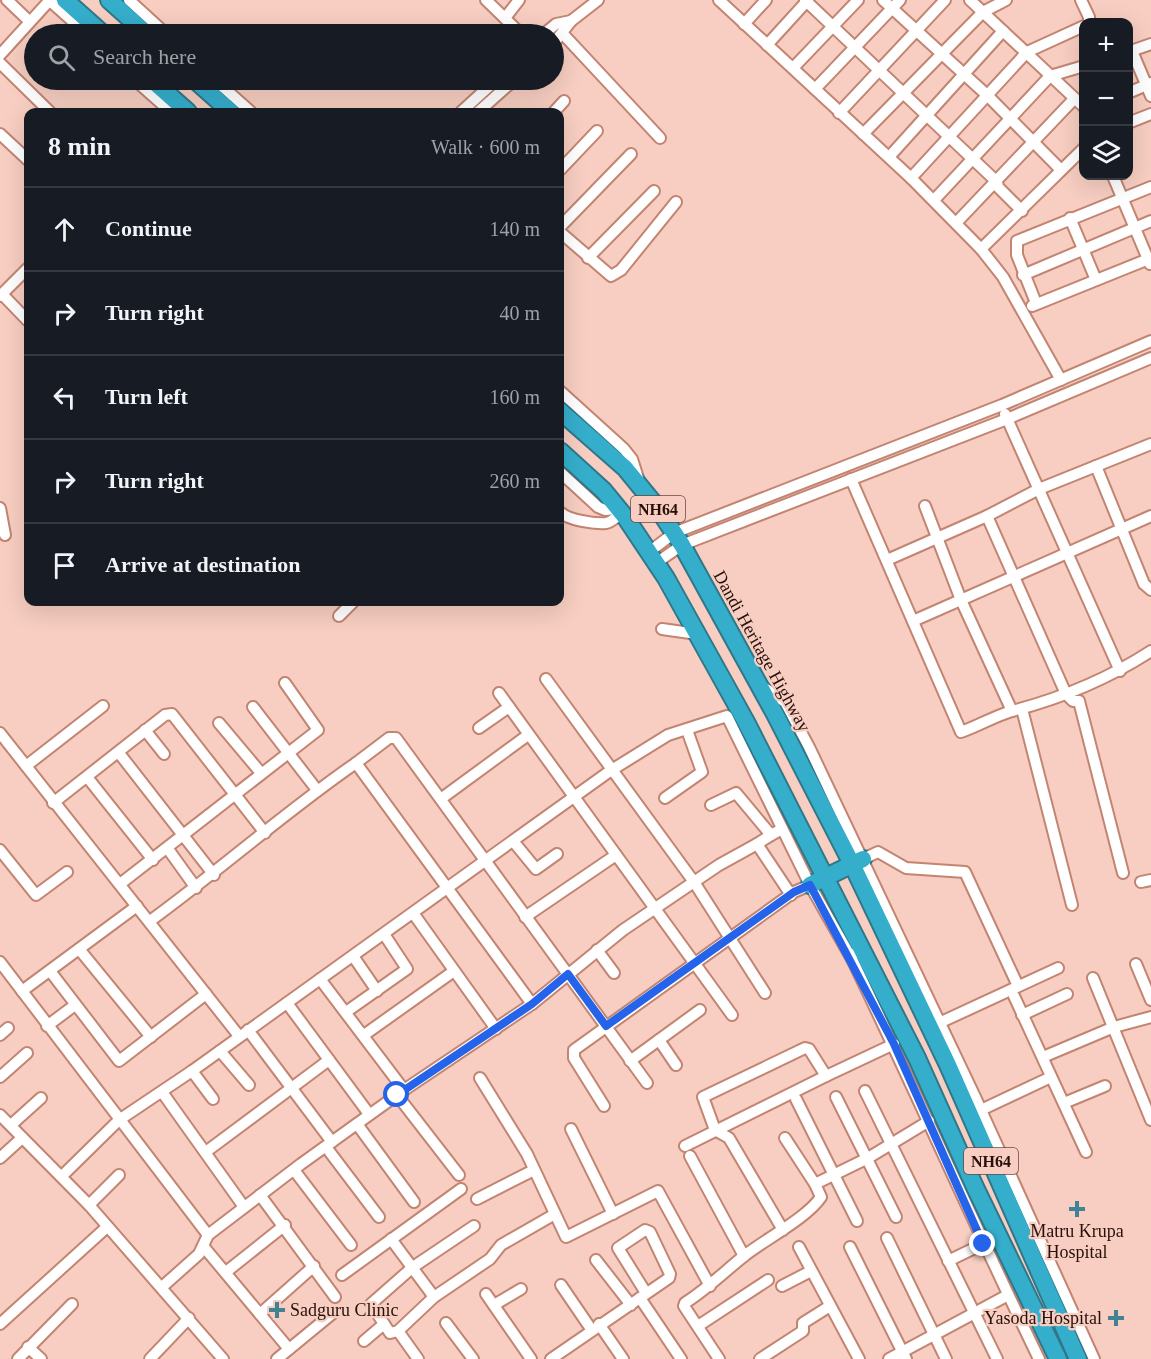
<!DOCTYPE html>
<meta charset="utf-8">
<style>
body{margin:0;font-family:"Times New Roman",serif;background:#242831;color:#f1f3f6}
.controls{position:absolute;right:18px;top:18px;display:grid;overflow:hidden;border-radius:12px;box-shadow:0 6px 24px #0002}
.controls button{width:54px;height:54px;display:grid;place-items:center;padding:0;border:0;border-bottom:2px solid #363941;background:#171b24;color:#f1f3f6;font:30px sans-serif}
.stop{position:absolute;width:18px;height:18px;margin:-14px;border:4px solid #2563eb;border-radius:50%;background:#fff}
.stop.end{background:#2563eb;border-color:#fff;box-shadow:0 2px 6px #0008}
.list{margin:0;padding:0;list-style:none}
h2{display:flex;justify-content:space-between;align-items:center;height:78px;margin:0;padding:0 24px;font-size:26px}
h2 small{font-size:20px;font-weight:400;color:#9ea1a6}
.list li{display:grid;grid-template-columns:39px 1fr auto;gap:18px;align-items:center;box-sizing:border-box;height:84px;padding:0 24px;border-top:2px solid #363941}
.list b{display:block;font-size:22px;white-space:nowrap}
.list em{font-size:20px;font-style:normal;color:#9ea1a6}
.icon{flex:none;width:33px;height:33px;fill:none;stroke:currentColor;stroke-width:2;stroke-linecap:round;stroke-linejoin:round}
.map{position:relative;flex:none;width:1151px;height:1359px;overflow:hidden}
.search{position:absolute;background:#171b24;box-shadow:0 6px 24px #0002;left:24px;top:24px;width:540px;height:66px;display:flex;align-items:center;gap:15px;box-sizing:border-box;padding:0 21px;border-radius:33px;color:#9ea1a6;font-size:22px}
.panel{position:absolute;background:#171b24;box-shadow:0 6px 24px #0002;left:24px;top:108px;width:540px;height:498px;border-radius:12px}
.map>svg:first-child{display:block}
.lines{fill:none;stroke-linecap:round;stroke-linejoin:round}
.minor-casing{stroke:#c38471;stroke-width:14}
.highway-casing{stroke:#307788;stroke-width:20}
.minor{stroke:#fff;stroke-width:10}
.highway{stroke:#35aecc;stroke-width:16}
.route{stroke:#2563eb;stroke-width:8}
.poi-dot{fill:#418294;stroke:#f7cec1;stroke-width:2}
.labels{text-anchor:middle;stroke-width:4.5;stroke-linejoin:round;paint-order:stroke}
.shield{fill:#f7cec1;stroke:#654940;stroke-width:1.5}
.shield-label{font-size:16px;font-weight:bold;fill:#271009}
.street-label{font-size:18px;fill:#271009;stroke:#f7cec1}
.poi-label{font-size:18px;fill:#271009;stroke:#f7cec1}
</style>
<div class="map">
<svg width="1151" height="1359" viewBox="0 0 1151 1359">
<rect width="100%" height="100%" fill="#f7cec1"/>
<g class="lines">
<!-- minor casing -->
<g class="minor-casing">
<g id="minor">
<polyline points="7,0 29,21"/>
<polyline points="49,0 87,34"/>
<polyline points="129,0 166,34"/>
<polyline points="486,0 521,34"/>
<polyline points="719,0 911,178 981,249 1003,277 1061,380"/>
<polyline points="805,0 997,182 998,187 1022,211"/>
<polyline points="883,0 988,96 1061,170"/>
<polyline points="970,0 1084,107"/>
<polyline points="1081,0 1089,17 1089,22"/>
<polyline points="505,18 519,0"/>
<polyline points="744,24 766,0"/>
<polyline points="544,34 556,24 571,21"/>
<polyline points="563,34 660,138"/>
<polyline points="554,43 571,21 598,0"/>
<polyline points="767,45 808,0"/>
<polyline points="1132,51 1151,96"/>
<polyline points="1128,52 1151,44"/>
<polyline points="0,55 50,0"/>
<polyline points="0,63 50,112"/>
<polyline points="793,68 858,0"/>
<polyline points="135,80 171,112"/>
<polyline points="215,80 251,112"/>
<polyline points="815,89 900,0"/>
<polyline points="1128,93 1151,83"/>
<polyline points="461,112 496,80"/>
<polyline points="478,112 514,80"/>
<polyline points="554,112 564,101"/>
<polyline points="839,113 945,0"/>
<polyline points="1128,123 1151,114"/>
<polyline points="0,134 28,160"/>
<polyline points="863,134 983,12 1006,0"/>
<polyline points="889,157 1003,31"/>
<polyline points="560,170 597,131"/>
<polyline points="1113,176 1150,264"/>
<polyline points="911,178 1027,52 1084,26"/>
<polyline points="934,200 1050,76 1084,66"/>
<polyline points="1070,218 1096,280"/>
<polyline points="956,223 1074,99"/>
<polyline points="560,227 631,154"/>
<polyline points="560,232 611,276 621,270 676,202"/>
<polyline points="981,249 1084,148"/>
<polyline points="588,258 654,191"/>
<polyline points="1023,275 1151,221"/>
<polyline points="2,294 28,321"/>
<polyline points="0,296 28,268"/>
<polyline points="1036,303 1017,255 1017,241 1151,187"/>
<polyline points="1032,306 1151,258"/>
<polyline points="560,391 624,449 632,459 638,478"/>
<polyline points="1005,414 1120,671"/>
<polyline points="1096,466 1144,584 1151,590"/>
<polyline points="560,472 598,507 605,510 619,509"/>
<path d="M851 479 961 732C978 726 995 716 1012 711 1062 698 1108 679 1151 651"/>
<polyline points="925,506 961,600 1012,711"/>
<polyline points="0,508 5,535"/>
<path d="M560 512C568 520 594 524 606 523 612 522 617 516 622 513"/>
<polyline points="987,516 1066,694 1073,701 1079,701 1123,873"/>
<polyline points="649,552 674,533 1002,405 1151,341"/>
<polyline points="887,560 987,516 1039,489 1151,444"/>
<polyline points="656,563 682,545 1007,419 1151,358"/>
<polyline points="339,616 353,602"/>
<polyline points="913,621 1151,516"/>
<polyline points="662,629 697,634"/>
<polyline points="546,679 694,882 765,993"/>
<polyline points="760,685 785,702 809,747 975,1097 1094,1359"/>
<polyline points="499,693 732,1015"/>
<polyline points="253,707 317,790"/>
<polyline points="1022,709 1072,905"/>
<polyline points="219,723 261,773"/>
<polyline points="479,728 509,707"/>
<polyline points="145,730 164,754"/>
<polyline points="0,733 239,1036"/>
<polyline points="119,753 214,875"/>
<polyline points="356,763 389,738 396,738 647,1083"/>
<polyline points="26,766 103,706"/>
<polyline points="87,777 153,860"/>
<polyline points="442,798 528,735"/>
<polyline points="665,798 702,772 687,730"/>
<polyline points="53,803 165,715 172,714 265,833"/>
<polyline points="711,805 736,793 771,835 782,829"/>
<polyline points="771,835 757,844 791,895"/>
<polyline points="513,841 536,869 557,854"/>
<polyline points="168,849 196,888"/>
<polyline points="0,850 36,895 67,872"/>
<polyline points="863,859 878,852 906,868 965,872 1018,986"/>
<polyline points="1141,882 1151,880"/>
<polyline points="120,884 318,730 285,683"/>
<polyline points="413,913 496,1029"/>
<polyline points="525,917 616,855"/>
<path d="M150 921C220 870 285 812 356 763L532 1004"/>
<polyline points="79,949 151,1037"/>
<polyline points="597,950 614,973"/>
<path d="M852 954V959C916 1092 975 1227 1039 1359"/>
<polyline points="353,956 377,991"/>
<polyline points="0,962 208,1235"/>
<polyline points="1136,964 1151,1000"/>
<polyline points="50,971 119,1061 206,994"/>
<polyline points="1093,978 1151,1120"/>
<polyline points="320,979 404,1090"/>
<polyline points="22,991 137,906"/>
<polyline points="1014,996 1086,1152"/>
<polyline points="287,1003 369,1114"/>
<polyline points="346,1012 407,969 384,934"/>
<polyline points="1022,1015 1067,994"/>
<polyline points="939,1023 1058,968"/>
<polyline points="47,1026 75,1005"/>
<polyline points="248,1030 332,1142"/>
<polyline points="0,1035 8,1028"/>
<polyline points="364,1035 454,971"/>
<polyline points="659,1040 676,1065"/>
<polyline points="220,1051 249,1085"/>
<polyline points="1043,1057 1114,1027 1151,1017"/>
<polyline points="630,1061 700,1010"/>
<polyline points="192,1071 213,1099"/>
<polyline points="0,1077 27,1053"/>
<polyline points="480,1078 527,1154 566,1237 658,1191 710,1286"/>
<polyline points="865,1091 997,1359"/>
<polyline points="162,1092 244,1207"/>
<polyline points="397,1095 459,1175"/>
<polyline points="836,1097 896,1217"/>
<polyline points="796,1099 857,1221"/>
<polyline points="1064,1103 1105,1086"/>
<polyline points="604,1106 574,1058 574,1050 794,892 810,885"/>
<polyline points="981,1110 1051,1077"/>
<polyline points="0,1115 89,1205 223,1359"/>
<polyline points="357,1124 414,1202"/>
<polyline points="11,1125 41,1098"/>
<polyline points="571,1129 613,1214"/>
<polyline points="785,1138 815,1184"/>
<polyline points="685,1146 826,1076"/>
<polyline points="326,1147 379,1217"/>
<polyline points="207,1151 329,1060"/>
<polyline points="690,1156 744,1256"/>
<polyline points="0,1158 22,1138"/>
<polyline points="294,1170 351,1245"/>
<polyline points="62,1176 119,1120 192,1071 610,771 668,735 727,716 810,885 852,959"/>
<polyline points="260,1195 335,1297"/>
<polyline points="477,1199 534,1170"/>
<polyline points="89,1205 119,1175"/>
<polyline points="474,1226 413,1267 371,1304 390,1333 398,1331 434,1297 490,1259 501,1245 555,1214"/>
<polyline points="783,1230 729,1138 715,1130 703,1097 805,1048 809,1049 826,1076 894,1044"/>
<polyline points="887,1238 946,1359"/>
<polyline points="391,1239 434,1297"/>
<polyline points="203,1246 289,1349"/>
<polyline points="799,1247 859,1359"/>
<polyline points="850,1247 906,1359"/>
<polyline points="596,1260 631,1305"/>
<polyline points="948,1261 983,1244"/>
<polyline points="226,1272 285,1225"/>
<polyline points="342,1275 461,1189"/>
<polyline points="561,1285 591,1329"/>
<polyline points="782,1286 811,1271"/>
<polyline points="162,1287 199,1254 208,1235 301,1164 404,1090 532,1004 623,930 719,865 757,844"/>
<polyline points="486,1294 531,1359"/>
<polyline points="640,1298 681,1359"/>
<polyline points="494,1305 521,1289"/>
<polyline points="260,1314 314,1266"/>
<polyline points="446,1323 473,1359"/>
<polyline points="0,1324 107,1227"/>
<polyline points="599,1324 623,1359"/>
<polyline points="698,1326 768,1280"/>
<polyline points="398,1331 418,1359"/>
<polyline points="364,1341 384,1324"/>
<polyline points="28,1347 41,1359"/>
<polyline points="18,1359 72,1304"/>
<polyline points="150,1359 189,1318"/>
<polyline points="277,1359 333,1313"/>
<polyline points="551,1359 669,1278 670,1274 650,1232 645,1230 618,1248 646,1293"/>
<path d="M719 1359 684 1306 685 1303C707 1289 724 1272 744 1256 764 1240 807 1218 821 1197L815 1184 868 1158 929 1121"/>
<polyline points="760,1359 803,1331 803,1323 830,1306"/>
<polyline points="889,1359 1008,1295"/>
</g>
</g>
<!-- highway casing -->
<g class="highway-casing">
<g id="highway">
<polyline points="65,0 103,34"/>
<polyline points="109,0 147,34"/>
<polyline points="152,80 188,112"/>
<polyline points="195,80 231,112"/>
<polyline points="560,411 625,468 657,507 682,545 775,714 852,864 948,1065 1078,1359"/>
<polyline points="560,451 604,491 626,518 666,578 746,722 917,1058 975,1187 1058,1359"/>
<polyline points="810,885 863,859"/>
</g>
</g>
<!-- minor -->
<use href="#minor" class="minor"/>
<!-- highway -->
<use href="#highway" class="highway"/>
</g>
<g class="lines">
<!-- route -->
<polyline class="route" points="397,1095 532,1004 568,974 606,1026 794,892 810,885 894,1044 983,1244"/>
</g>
<!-- markers -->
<g class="poi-dot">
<path d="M1074 1200h6v6h6v6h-6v6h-6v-6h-6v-6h6z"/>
<path d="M274 1301h6v6h6v6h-6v6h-6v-6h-6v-6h6z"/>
<path d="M1113 1309h6v6h6v6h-6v6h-6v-6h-6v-6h6z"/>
</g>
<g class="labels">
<!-- shield labels -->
<g class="shield">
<rect x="631" y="496" width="54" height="26" rx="4.5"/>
<rect x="964" y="1148" width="54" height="26" rx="4.5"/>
</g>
<g class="shield-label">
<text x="658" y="515">NH64</text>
<text x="991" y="1167">NH64</text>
</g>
<!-- street labels -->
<g class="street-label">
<text transform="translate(762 651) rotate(61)" y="6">Dandi Heritage Highway</text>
</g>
<!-- poi labels -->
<g class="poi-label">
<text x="1077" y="1237">Matru Krupa<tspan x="1077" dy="21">Hospital</tspan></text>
<text x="290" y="1316" text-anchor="start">Sadguru Clinic</text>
<text x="1102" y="1324" text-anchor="end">Yasoda Hospital</text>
</g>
</g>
</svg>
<div class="controls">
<button>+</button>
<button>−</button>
<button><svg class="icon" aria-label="layers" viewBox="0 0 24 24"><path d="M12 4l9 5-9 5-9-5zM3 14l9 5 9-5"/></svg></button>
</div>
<div class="stop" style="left:397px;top:1095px"></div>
<div class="stop end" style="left:983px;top:1244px"></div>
<div class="search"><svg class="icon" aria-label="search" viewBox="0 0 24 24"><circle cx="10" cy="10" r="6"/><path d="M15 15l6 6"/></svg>Search here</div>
<section class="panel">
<h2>8 min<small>Walk · 600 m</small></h2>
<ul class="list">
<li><svg class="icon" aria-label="ahead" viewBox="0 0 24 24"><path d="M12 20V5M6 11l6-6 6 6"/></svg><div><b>Continue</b></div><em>140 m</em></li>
<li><svg class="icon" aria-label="right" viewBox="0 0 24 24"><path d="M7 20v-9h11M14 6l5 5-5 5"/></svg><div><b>Turn right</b></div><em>40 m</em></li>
<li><svg class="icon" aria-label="left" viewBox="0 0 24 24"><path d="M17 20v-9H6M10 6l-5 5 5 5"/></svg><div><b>Turn left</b></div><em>160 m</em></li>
<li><svg class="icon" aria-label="right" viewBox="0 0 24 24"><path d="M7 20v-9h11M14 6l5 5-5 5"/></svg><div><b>Turn right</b></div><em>260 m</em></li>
<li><svg class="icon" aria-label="arrive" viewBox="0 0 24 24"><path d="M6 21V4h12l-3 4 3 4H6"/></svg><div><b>Arrive at destination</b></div></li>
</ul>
</section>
</div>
